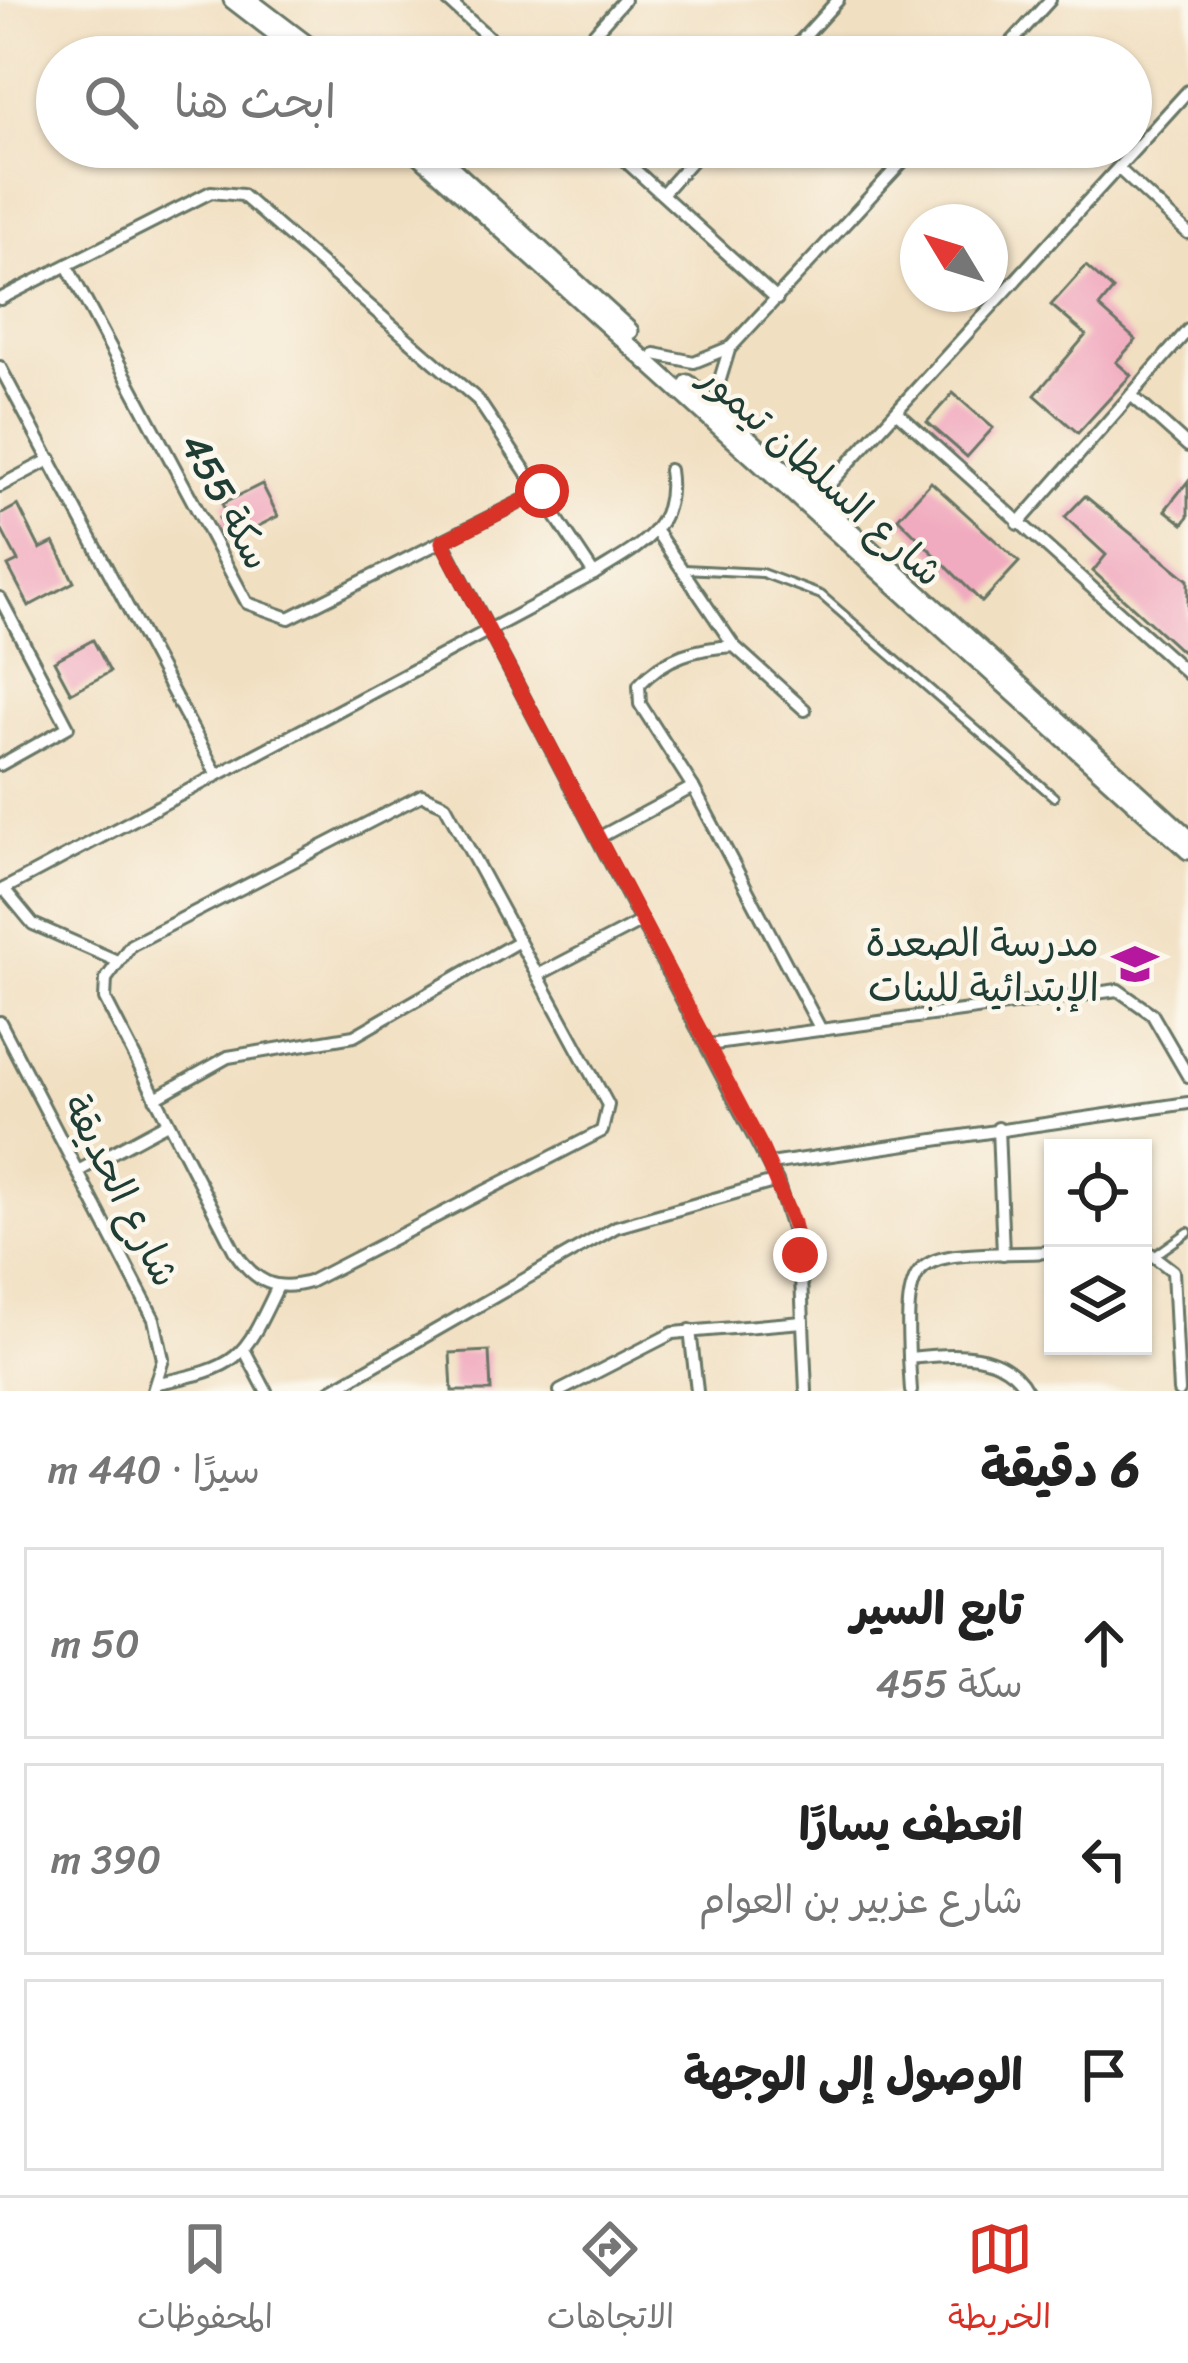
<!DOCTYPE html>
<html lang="ar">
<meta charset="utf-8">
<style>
body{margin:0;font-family:Sriracha,"Playpen Sans Arabic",sans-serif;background:#f6f6f6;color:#222;direction:rtl}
.controls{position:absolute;right:36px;bottom:36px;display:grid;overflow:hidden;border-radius:0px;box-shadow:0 3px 9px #0004}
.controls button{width:108px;height:108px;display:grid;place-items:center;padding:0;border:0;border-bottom:3px solid #e0e0e0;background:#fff;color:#222;font:60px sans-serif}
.compass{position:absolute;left:900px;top:204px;width:108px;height:108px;border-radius:50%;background:#fff;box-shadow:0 3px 9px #0004;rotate:308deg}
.stop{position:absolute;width:36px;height:36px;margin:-27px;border:9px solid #d93025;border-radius:50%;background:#fff}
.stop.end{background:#d93025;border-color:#fff;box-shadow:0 3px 12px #0008}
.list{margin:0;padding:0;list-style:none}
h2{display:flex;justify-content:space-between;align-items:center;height:156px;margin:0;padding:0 48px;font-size:51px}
h2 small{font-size:39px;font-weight:400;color:#767676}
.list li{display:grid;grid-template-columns:78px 1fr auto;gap:36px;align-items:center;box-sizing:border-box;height:192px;margin:0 24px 24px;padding:0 24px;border:3px solid #e0e0e0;border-radius:0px}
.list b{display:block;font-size:45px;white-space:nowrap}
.list p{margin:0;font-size:39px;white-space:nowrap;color:#767676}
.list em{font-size:39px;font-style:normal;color:#767676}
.icon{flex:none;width:66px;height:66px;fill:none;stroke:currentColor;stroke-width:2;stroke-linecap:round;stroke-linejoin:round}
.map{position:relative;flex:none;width:1188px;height:1391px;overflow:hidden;direction:ltr}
.search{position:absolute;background:#fff;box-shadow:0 3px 9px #0004;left:36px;right:36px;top:36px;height:132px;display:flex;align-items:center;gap:30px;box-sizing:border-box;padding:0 42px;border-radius:66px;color:#767676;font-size:45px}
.sheet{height:804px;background:#fff}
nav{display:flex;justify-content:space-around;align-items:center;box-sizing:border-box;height:168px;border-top:3px solid #e0e0e0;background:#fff;font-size:33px;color:#767676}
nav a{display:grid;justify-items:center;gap:6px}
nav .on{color:#d93025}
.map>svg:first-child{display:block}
.building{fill:#f1abc0}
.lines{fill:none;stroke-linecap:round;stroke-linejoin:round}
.service-casing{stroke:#687665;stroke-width:12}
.minor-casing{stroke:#687665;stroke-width:16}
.secondary-casing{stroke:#687665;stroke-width:21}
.service{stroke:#fff;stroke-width:6}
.minor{stroke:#fff;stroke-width:10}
.secondary{stroke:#fff;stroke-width:15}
.route{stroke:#d93025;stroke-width:15}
.labels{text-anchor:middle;stroke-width:9;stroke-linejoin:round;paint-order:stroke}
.street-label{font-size:39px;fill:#1f3d34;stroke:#fbf7ec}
.poi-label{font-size:39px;fill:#1f3d34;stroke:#fbf7ec;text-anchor:end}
</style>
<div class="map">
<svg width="1188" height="1391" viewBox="0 0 1188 1391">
<rect width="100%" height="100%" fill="#fbf7ec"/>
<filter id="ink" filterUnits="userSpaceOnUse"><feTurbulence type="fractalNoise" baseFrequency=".00833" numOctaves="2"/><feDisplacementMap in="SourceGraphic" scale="24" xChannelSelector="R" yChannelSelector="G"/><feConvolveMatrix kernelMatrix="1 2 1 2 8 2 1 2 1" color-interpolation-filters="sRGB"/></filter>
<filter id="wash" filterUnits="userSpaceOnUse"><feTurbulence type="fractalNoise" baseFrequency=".004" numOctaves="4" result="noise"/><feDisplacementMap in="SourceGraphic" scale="48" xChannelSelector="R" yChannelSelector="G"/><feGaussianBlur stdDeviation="2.7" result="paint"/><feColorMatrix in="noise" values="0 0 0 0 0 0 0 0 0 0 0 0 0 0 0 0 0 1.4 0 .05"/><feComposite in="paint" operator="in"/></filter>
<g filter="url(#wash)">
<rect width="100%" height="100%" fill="#f1dfc1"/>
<g id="blocks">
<!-- building -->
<g class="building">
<polygon points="1086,266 1113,290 1099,307 1136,340 1116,362 1131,375 1078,433 1035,395 1086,335 1051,305"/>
<polygon points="953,393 993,428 967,457 927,422"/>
<polygon points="1188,481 1188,517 1183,524 1165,510"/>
<polygon points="931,482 1019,562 982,602 898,518"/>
<polygon points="262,484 278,516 239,536 233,524 224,529 219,518 227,514 222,504"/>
<polygon points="1085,496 1188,580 1188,643 1181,651 1093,571 1106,555 1065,517"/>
<polygon points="18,505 40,549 54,542 74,582 29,606 8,566 18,561 0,527 0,515"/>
<polygon points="93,640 110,672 71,693 54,661"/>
<polygon points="489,1351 491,1391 452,1391 450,1353"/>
</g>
</g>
</g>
<g filter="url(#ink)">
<use href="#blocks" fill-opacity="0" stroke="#687665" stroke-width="3"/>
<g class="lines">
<!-- service casing -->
<g class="service-casing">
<g id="service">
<polyline points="684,569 762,573 821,595 1054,797"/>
<polyline points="1157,1254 1188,1232"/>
</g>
</g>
<!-- minor casing -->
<g class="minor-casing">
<g id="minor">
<polyline points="447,0 511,57"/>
<polyline points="573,57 624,0"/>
<polyline points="786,57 838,0"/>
<polyline points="998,57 1050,0"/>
<polyline points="610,147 777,299"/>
<polyline points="1119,169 1188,233"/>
<polyline points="662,194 704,147"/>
<polyline points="67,266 247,603 289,618 542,491"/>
<polyline points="0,299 211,192 242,195 478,400 594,574"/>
<polyline points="655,354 694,362 731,347 916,147"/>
<polyline points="0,367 217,775"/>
<polyline points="1131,395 1188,446"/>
<polyline points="897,412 1188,674"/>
<polyline points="722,413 718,386 729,350"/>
<polyline points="0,486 51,459"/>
<polyline points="817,498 1188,91"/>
<polyline points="1018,524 1188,330"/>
<polyline points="658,534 734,646"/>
<polyline points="442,541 777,1181 800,1255 806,1391"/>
<polyline points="0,598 68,727 0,765"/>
<path d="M805 710 734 646C697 648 665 656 639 685L640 704 693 787 821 1030"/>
<path d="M422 795 445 805 608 1105 602 1131 309 1282C275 1292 255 1282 235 1252L105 999 106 979 131 945Z"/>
<polyline points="598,838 693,787"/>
<polyline points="4,889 33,924 115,960"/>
<path d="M0 891 594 574C639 546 678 530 669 470"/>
<polyline points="538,975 640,922"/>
<polyline points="0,1022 154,1319 163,1359 153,1391"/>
<polyline points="708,1045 1118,990 1152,1014 1188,1076"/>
<polyline points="155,1098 228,1057 354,1036 519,941"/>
<polyline points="998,1128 1003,1254"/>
<polyline points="770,1164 1188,1103"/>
<polyline points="80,1170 167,1123"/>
<polyline points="1143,1248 1173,1271 1179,1391"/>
<polyline points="690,1330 697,1391"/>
<polyline points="246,1353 266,1391"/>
<path d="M909 1358C949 1354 1004 1347 1027 1391"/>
<path d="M158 1383C239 1367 243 1360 277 1288"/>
<polyline points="330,1391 616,1227 777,1181"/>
<polyline points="560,1391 673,1333 803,1322"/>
<path d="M911 1391C901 1238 910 1258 1053 1252"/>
</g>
</g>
<!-- secondary casing -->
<g class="secondary-casing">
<g id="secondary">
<polyline points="232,0 306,57"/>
<polyline points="249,0 324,57"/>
<polyline points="410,147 1188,851"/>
<polyline points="429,147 630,331"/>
<polyline points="688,383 1188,837"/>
</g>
</g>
<!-- service -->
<use href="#service" class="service"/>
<!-- minor -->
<use href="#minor" class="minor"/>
<!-- secondary -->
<use href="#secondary" class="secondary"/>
</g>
</g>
<g class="lines" filter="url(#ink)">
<!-- route -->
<polyline class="route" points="542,491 442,542 760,1144 793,1223 800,1255"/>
</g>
<!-- icons -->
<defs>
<g id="university-bare" transform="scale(3.6)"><path d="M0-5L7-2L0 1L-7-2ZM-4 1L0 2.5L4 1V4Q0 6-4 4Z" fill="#b5179e" stroke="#fbf7ec" stroke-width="2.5" paint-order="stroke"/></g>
</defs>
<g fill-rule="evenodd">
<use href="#university-bare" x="1135" y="964"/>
</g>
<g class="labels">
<!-- street labels -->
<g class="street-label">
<text transform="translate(822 474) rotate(42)" y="14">شارع السلطان تيمور</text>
<text transform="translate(227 501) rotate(62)" y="14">سكة 455</text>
<text transform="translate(122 1190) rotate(63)" y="14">شارع الحديقة</text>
</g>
<!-- poi labels -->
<g class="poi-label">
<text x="1099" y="956">مدرسة الصعدة<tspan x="1099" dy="45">الإبتدائية للبنات</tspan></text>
</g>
</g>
</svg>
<div class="controls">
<button><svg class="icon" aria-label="locate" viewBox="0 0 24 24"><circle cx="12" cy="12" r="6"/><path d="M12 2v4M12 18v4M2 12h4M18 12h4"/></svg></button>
<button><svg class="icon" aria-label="layers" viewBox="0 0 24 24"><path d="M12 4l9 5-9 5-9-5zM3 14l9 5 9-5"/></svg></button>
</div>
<svg class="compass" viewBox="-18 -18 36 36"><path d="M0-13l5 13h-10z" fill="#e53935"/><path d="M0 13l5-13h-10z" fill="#767676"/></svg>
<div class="stop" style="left:542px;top:491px"></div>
<div class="stop end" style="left:800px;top:1255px"></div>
<div class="search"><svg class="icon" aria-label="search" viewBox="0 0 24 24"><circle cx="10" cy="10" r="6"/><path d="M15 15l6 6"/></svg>ابحث هنا</div>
</div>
<section class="sheet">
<h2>6 دقيقة<small>سيرًا · 440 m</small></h2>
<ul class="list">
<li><svg class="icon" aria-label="ahead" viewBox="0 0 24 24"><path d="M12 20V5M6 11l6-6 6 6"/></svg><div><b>تابع السير</b><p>سكة 455</p></div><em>50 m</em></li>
<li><svg class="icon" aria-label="left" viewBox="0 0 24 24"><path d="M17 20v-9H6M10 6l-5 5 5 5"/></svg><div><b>انعطف يسارًا</b><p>شارع عزبير بن العوام</p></div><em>390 m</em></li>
<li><svg class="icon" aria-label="arrive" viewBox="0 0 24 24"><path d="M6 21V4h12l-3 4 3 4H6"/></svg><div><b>الوصول إلى الوجهة</b></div></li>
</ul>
</section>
<nav>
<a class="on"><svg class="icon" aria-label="map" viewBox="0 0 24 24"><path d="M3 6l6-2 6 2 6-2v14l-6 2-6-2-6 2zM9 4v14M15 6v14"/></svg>الخريطة</a>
<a><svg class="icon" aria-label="directions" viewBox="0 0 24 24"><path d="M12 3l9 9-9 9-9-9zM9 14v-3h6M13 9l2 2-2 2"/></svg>الاتجاهات</a>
<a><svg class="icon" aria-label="saved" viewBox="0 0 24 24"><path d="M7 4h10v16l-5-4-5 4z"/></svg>المحفوظات</a>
</nav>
